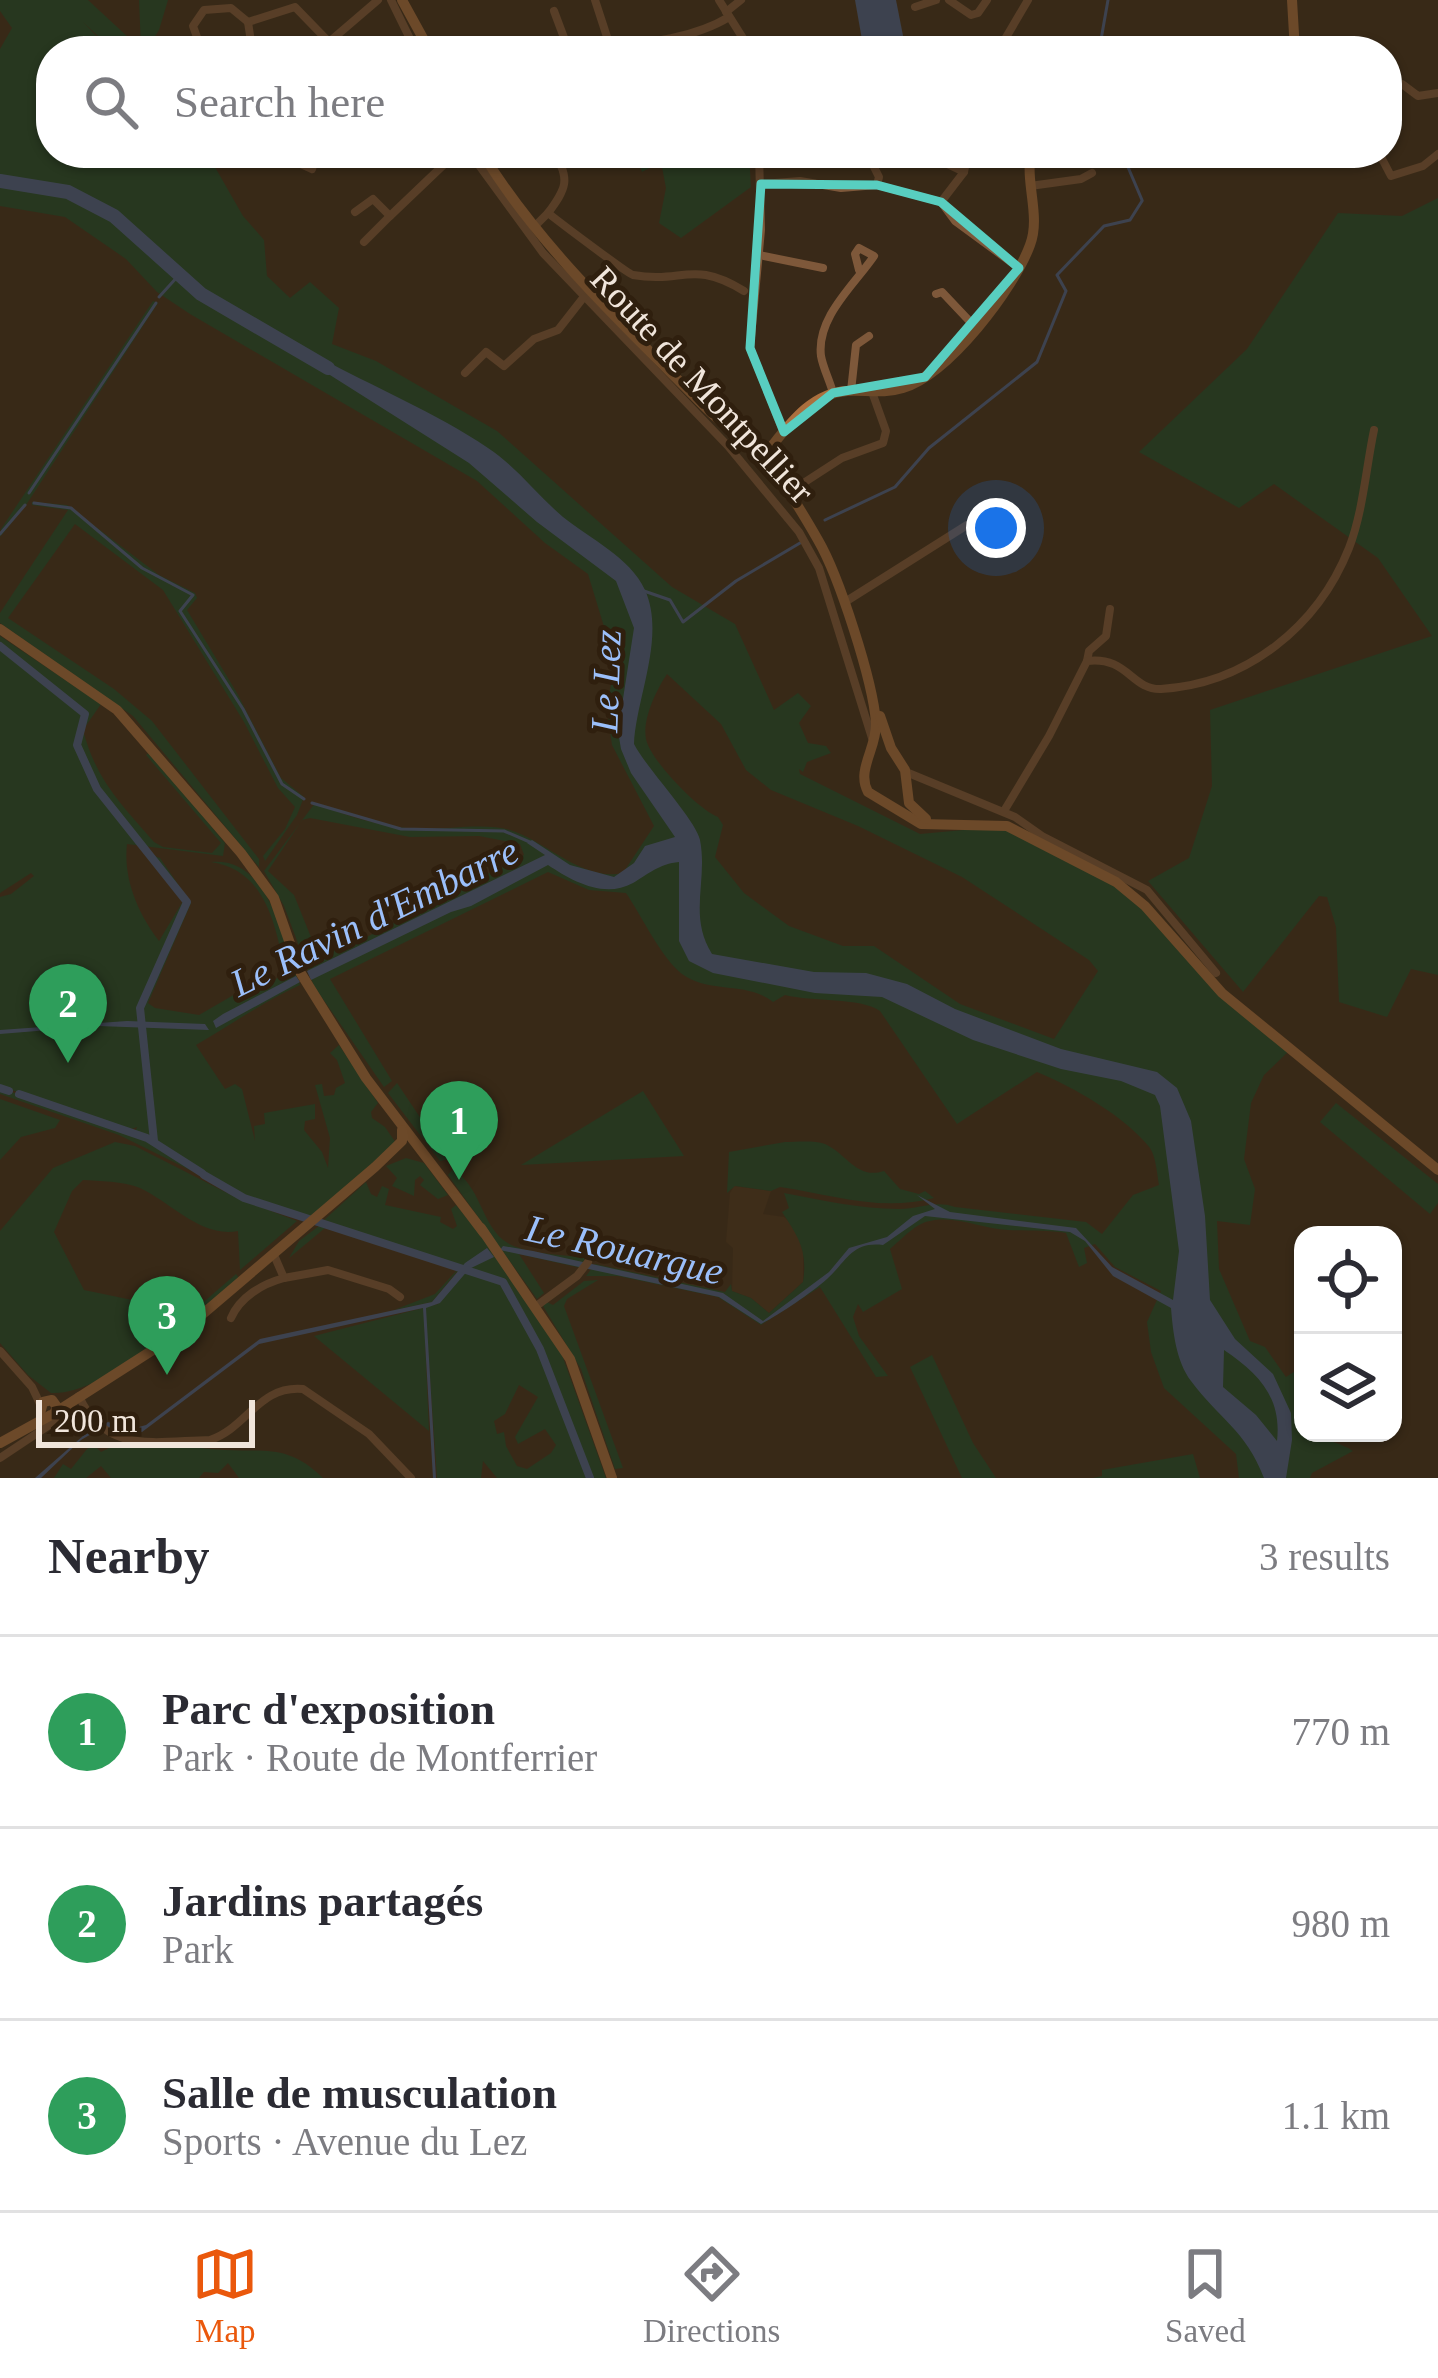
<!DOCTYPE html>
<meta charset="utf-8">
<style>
body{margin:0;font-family:"Times New Roman",serif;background:#f7f7f7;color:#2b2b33}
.controls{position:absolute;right:36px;bottom:36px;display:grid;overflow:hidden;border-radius:24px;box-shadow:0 3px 9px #0004}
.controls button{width:108px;height:108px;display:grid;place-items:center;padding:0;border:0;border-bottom:3px solid #e1e1e2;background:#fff;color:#2b2b33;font:60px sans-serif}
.scale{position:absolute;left:36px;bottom:30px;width:219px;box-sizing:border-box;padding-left:12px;border:6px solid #f0e5db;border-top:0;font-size:33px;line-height:42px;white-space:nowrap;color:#f0e5db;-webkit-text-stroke:9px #2f1f0e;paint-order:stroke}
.you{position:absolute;left:996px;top:528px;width:42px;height:42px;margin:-30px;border:9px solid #fff;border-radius:50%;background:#1a73e8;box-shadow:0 0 0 18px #1a73e833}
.badge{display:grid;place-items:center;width:78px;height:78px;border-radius:50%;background:#ea580c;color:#fff;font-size:39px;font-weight:700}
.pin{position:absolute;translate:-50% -99px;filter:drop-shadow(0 3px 6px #0008)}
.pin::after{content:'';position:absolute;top:63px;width:42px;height:36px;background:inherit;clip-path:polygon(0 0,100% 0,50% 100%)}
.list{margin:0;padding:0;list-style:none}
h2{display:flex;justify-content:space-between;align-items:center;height:156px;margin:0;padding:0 48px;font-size:51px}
h2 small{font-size:39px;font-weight:400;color:#7c7c81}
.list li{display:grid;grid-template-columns:78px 1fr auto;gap:36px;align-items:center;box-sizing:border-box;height:192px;padding:0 48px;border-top:3px solid #e1e1e2}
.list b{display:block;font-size:45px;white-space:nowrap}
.list p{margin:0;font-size:39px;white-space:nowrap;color:#7c7c81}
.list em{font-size:39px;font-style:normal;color:#7c7c81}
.icon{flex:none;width:66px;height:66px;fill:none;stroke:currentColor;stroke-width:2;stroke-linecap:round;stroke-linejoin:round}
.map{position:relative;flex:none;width:1438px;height:1478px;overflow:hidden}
.search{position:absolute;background:#fff;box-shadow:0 3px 9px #0004;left:36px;right:36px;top:36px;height:132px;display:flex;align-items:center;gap:30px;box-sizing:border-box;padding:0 42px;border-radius:48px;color:#7c7c81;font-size:45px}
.sheet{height:732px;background:#fff}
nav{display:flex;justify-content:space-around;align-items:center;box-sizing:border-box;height:168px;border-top:3px solid #e1e1e2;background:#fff;font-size:33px;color:#7c7c81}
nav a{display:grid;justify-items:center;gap:6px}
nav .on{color:#ea580c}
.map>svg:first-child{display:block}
.built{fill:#45311b}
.green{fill:#124728;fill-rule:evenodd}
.water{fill:#436192;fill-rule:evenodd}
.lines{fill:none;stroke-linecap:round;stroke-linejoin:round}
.stream{stroke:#436192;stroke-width:3}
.canal{stroke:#436192;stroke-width:8}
.river{stroke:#436192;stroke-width:14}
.street{stroke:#7e583a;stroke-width:8}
.secondary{stroke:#ab6f3e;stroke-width:10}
.marked{fill:none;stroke:#58cec0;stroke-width:9;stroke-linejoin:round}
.labels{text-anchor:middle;stroke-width:10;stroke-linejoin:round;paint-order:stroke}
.street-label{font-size:36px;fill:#f0e5db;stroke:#2f1f0e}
.water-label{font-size:39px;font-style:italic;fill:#9bbffa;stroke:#2f1f0e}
</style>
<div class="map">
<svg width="1438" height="1478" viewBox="0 0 1438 1478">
<rect width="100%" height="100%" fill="#392918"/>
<!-- built -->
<polygon class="built" points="734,1186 771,1191 763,1214 784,1217 795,1227 803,1246 803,1282 769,1313 751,1298 732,1291 733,1248 726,1242 730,1193"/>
<!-- green -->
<g class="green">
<path d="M0 0H88L143 51H114L83 22 111 51H51V64L42 70 51 81V153H190L215 167 243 216 264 240 267 276 290 298 310 282 339 308 332 344 376 361 497 431 672 587 735 624 774 710 798 693 811 706 799 723 808 743 826 746 831 753 807 762 803 772 799 769 800 774 920 834 1007 826 1138 899 1186 956 1291 1049 1264 1075 1251 1103 1244 1159 1255 1189 1250 1225 1217 1221 1219 1269 1250 1341 1265 1347 1286 1377 1303 1366 1299 1395 1303 1433C1315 1436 1344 1444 1353 1451L1312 1473 1310 1478H1239L1236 1454 1164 1388 1151 1352 1147 1322 1161 1291 1115 1267 1095 1244 1084 1248 1087 1263 1079 1267 1066 1233C1046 1230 1027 1231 1008 1230 982 1229 956 1215 930 1221 916 1223 902 1239 890 1249L902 1289 863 1312 858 1304 853 1317 859 1336 888 1376 876 1377 820 1287 761 1325 718 1297 618 1276H586L595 1264 725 1292 731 1284 732 1291 751 1298 769 1313 803 1282C808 1251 798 1236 782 1212L789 1208 784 1193C822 1200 860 1209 899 1209 920 1209 935 1200 955 1207L1086 1222 1102 1234 1133 1195 1159 1185C1157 1174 1156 1157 1150 1148 1125 1116 1073 1087 1037 1072L957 1124 880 1011C860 997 812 1002 785 995L773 1002C747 981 709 994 682 974 662 959 641 915 626 893L589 890 548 872 330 979 392 1081 384 1087 314 986 284 906 264 871 315 803C348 817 389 829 425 829 452 829 485 823 510 830 546 841 583 882 623 873L654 826 612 745 606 705 616 666 588 574 545 543 477 481 190 314 157 292 126 259 65 217 0 206V49L12 28 0 11ZM667 674 721 724 746 770 771 790 858 826 962 877 1089 960 1098 971 1054 1039 960 1004 874 946H843L789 926 744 893 715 857 723 825 718 817C699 810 650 760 646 739 642 719 657 689 667 674ZM310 818 410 837 479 836 520 844 524 855 357 942 317 952 294 895 268 871 302 820Z"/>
<polygon points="139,0 168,0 159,30 146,51 141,47"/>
<polygon points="635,153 749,153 751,187 681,238 659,223 666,188 661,162 642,172"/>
<polygon points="1438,198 1438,975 1411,969 1387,1017 1339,1002 1336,927 1327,897 1319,896 1243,992 1148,881 1189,858 1212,786 1210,710 1432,636 1378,558 1274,484 1239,508 1139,452 1247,349 1338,213 1402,216"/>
<polygon points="153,301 158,303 26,505 0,537 1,529"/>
<polygon points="32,502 67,505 159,575 195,593 197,598 187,610 237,693 281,778 304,797 297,815 265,861 263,856 285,829 295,807 278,788 244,722 163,590 75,524 8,618 114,689 152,721 259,859 259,867 133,716 0,623 0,613 68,510 32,505"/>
<path d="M0 636 101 704 83 730C96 780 121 804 154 842L163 847 212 853 221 843 146 755 150 752 225 843 223 856 127 844C123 879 138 913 159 941L183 901 148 854 160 858 191 903 148 1003 155 1008 199 1015 237 993 264 988 285 972C276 926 266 870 211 862 270 856 283 942 300 985 263 1002 232 1024 196 1045L225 1089 235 1084 242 1089 255 1141 254 1126 265 1124 264 1113 315 1104V1119L305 1121 304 1130 322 1152 328 1168 330 1138 315 1085 322 1084 324 1096 334 1095 336 1088 345 1083 337 1060 330 1053 339 1045 378 1103 371 1112 372 1118 385 1127 396 1143 311 1217 247 1196 211 1175 198 1174 119 1135 0 1094V1088L134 1134 137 1127 129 1130 0 1086V897L11 894 34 876 31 873 0 893Z"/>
<polygon points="397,1083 440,1147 448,1153 469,1155 440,1161 388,1093"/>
<polygon points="643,1091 684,1156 521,1165"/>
<polygon points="0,1099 60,1120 55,1128 21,1137 0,1160"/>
<polygon points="1336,1103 1438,1184 1438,1203 1430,1214 1320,1122"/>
<path d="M115 1142 135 1146 237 1198 297 1221 240 1270 238 1231C201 1238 172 1203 140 1188 124 1181 98 1181 83 1180L72 1191 54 1232 84 1290 166 1307 184 1319 236 1274 239 1278C197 1312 105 1396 51 1393L28 1375 0 1343V1231L53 1168Z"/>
<path d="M785 1142C797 1142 814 1140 825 1144 847 1154 857 1180 884 1171L900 1189 919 1194 925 1191 934 1198C881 1212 833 1195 780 1187L771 1191 735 1186 727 1193 729 1152Z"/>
<polygon points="406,1158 424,1163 448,1195 438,1199 420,1185 424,1180 420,1176 415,1180 414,1196 392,1186 397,1178 386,1166"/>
<path d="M453 1169C481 1188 480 1219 502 1239 520 1255 562 1254 585 1258L581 1268 519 1254 544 1293 537 1299 448 1175Z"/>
<path d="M366 1182 371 1194 377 1197 382 1186 389 1189 385 1205 441 1217 440 1222 453 1229 457 1226 451 1209 456 1205 489 1245 561 1352 606 1478H497L483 1461 481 1478H437L425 1307 438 1304 467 1269 324 1220ZM519 1385 538 1397 515 1437 518 1444 545 1429 556 1445 551 1453 527 1469 517 1466 506 1446 504 1432 497 1434 494 1421 505 1414Z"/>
<polygon points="323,1223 459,1266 460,1268 432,1302 394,1310 435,1294 457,1270 325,1228 289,1258 299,1241"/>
<polygon points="598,1280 567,1299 564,1306 623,1468 615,1469 581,1369 543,1306 547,1302 553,1305 584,1281"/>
<polygon points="423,1308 424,1314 429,1431 314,1336"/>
<polygon points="932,1355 973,1443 996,1478 962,1478 910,1367"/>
<path d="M119 1443C135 1449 150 1443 167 1444 186 1446 205 1449 225 1450 268 1452 289 1445 323 1478H239L228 1463 218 1473 204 1472 199 1478H111L101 1466 86 1478H54L63 1464 71 1469 87 1449 94 1445 101 1452Z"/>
<polygon points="1193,1454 1200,1478 1093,1478 1102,1476 1102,1470"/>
</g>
<!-- water -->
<g class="water">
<polygon points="855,0 896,0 906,51 864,51"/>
<path d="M317 356C373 387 435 412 488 448 517 467 537 495 563 517 590 539 630 557 645 590 666 637 636 698 634 744 647 769 696 820 700 840 708 881 688 916 712 954L814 972 866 973 907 984 955 1009 1061 1049 1157 1072 1177 1088 1191 1121 1205 1216 1210 1300 1235 1339 1273 1374 1291 1413 1292 1440 1286 1478H1264C1245 1429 1219 1419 1191 1381 1176 1361 1173 1332 1171 1308L1113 1276 1085 1241 1070 1232 925 1216 883 1245C852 1241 846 1262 827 1279 811 1293 779 1315 761 1324L719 1297 500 1250 503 1246 533 1251 723 1293 763 1321 829 1272 849 1248 887 1237 913 1216 935 1209 917 1195 950 1212 1076 1228 1112 1267 1173 1300 1179 1251 1160 1106 1155 1095 1121 1081 1061 1069 973 1040 882 997 815 993 713 973 689 961 679 941V862C659 864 650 873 633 883 604 899 572 881 548 865L471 906 451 912 311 980 307 971 545 855 527 843 532 840 570 865 614 877 634 863 645 846 675 837 631 773 621 749 618 731 634 628 616 581 537 522 469 463 311 363ZM1224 1350C1258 1373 1282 1397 1277 1441L1256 1415 1223 1387Z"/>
<polygon points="296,976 300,982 216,1028 213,1021 223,1014"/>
<polygon points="127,1021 205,1024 209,1030 98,1026 0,1034 0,1030"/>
<polygon points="487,1248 494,1257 469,1269 440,1303 426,1308 436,1478 433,1478 423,1308 259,1344 142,1432 128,1435 105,1426 81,1440 41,1478 35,1478 83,1436 108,1422 132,1429 146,1425 260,1339 432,1302 465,1263"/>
</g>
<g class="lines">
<!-- stream -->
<g class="stream">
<polyline points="1099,51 1108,0"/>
<polyline points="1122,153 1142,200"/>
<polyline points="159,297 179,275"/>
<polyline points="29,493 156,303"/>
<polyline points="34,503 71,508 142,568 193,595 180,611 243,709 282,784 304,799"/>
<polyline points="825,520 895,487 929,448 1037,362 1066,291 1057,275 1104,226 1130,220 1142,201"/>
<polyline points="0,534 25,505"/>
<polyline points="644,591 670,600 683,622 736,581 800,543"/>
<polyline points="312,803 401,829 504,831 532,843"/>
</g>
<!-- canal -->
<g class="canal">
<polyline points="0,646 85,714 77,745 97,789 187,902 140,1008 154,1141"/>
<polyline points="0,1088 9,1091"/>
<polyline points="19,1094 147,1138 202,1173"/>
<polyline points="204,1175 244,1198 503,1282 540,1349 590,1478"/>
</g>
<!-- river -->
<polyline class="river" points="0,181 68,192 114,216 201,294 328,368"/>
<!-- street -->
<g class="street">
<polyline points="391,0 416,51"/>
<polyline points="595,0 609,43"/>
<polyline points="719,0 751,51"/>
<polyline points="949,0 971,15 978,13 987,0"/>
<polyline points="915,7 936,0"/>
<polyline points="554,11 569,51"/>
<polyline points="726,12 741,0"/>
<polyline points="248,22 295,7 329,42 378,0"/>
<polyline points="248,22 251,42 261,51"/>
<path d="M609 43C646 46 698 36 729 17"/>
<polyline points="202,51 193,26 204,10 231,8 248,22"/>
<polyline points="998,51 1028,0"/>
<polyline points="1387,89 1402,84 1418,96 1438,93"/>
<polyline points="300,153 301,164 312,169 315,159 309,153"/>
<polyline points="470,153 543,253 728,446 799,532 819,568 872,738"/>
<polyline points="759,153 761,230 750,348 783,431"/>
<polyline points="867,153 879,177 877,185"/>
<polyline points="924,153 964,172"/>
<polyline points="1379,153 1391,176 1423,166 1438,154"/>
<polyline points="998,158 1029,164"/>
<polyline points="761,184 800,181 841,188 877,185 941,202 955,221 1019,268"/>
<polyline points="1030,186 1081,179 1092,173"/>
<polyline points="941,202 964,172 968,153"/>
<polyline points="355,212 373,199 390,216 456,153"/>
<path d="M548 213C566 189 571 179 554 153"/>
<path d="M535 226 548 213C558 221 628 274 633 275 683 284 692 259 744 291"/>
<polyline points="364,242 390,216"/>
<polyline points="759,255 823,268"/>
<polyline points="936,294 942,292 976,328"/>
<polyline points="465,373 486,352 504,366 534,339 558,330 583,298"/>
<polyline points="851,391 856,345 869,336"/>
<path d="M833 393C830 381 823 368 821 356 816 317 856 283 874 256L859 248 855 254 859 270"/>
<polyline points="805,482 842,458 883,443 886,431 872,392"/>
<polyline points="845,602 967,525"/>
<polyline points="1087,661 1089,651 1106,636 1110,609"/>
<polyline points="906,772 1015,817 1042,836 1147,890 1216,973"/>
<path d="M1004 811 1049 736 1087 661C1128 656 1131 690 1161 689 1247 684 1318 626 1349 548 1363 512 1366 468 1374 430"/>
<polyline points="274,1255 284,1278 328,1270 389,1289 400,1297"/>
<polyline points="535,1307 577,1276 588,1262"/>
<path d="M231 1318C240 1297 262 1284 284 1278"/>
<polyline points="0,1351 32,1387 41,1406"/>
<path d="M79 1396C105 1455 156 1441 210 1440 247 1428 259 1385 303 1389L369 1434 411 1478"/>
<polyline points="0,1458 54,1422 85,1409"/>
</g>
<!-- secondary -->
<g class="secondary">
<polyline points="402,0 430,51"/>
<polyline points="1292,0 1295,51"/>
<path d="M482 153C541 249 627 328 706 408 723 425 744 439 761 457 783 480 802 512 818 540 839 576 873 681 876 723 877 748 856 770 868 792L921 824 1007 826 1116 882 1145 906 1222 993 1438 1170"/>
<path d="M762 458C785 431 808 393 847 391 866 390 884 394 903 388 949 374 1014 289 1030 245 1041 216 1025 184 1031 153"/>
<polyline points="0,629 117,710 241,853 274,898 300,972 366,1078 484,1233"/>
<polyline points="880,716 891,748 905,770 909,803 926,819"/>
<polyline points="481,1228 570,1359 612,1478"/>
<polyline points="41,1410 43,1402 52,1400 57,1407 54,1414"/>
<polyline points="56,1412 184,1330 375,1167 402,1141 402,1130"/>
<polyline points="0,1443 51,1415"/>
</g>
</g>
<!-- marked area -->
<path d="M0 0H1438V1478H0ZM761 184 877 185 941 202 1019 268 925 377 833 393 784 432 750 348Z" fill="#392918" fill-opacity=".55" fill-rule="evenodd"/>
<path class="marked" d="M761 184 877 185 941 202 1019 268 925 377 833 393 784 432 750 348Z"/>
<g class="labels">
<!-- street labels -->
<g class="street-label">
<text transform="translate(703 384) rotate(47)" y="13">Route de Montpellier</text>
</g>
<!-- water labels -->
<g class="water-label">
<text transform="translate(605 681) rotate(-88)" y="14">Le Lez</text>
<text transform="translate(374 916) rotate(-26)" y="14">Le Ravin d'Embarre</text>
<text transform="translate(625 1249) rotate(13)" y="14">Le Rouargue</text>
</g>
</g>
</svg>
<div class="controls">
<button><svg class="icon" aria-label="locate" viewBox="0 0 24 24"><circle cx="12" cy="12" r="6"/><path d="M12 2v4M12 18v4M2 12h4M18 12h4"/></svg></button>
<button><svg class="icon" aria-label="layers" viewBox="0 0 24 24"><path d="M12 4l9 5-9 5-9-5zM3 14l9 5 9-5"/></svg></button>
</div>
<div class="scale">200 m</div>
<div class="you"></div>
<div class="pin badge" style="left:459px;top:1180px;background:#2e9e5b">1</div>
<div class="pin badge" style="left:68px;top:1063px;background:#2e9e5b">2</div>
<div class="pin badge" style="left:167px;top:1375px;background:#2e9e5b">3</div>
<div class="search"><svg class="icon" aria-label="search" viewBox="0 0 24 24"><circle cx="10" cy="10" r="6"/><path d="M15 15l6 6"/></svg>Search here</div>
</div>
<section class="sheet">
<h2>Nearby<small>3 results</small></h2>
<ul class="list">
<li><span class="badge" style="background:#2e9e5b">1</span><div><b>Parc d'exposition</b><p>Park · Route de Montferrier</p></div><em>770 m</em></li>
<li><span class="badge" style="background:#2e9e5b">2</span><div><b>Jardins partagés</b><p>Park</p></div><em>980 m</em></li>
<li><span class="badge" style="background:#2e9e5b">3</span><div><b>Salle de musculation</b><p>Sports · Avenue du Lez</p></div><em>1.1 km</em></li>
</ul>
</section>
<nav>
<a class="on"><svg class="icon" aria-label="map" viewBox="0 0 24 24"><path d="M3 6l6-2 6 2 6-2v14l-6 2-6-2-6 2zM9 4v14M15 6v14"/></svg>Map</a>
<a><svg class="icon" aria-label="directions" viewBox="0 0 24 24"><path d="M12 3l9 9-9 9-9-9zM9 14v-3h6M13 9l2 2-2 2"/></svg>Directions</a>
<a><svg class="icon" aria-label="saved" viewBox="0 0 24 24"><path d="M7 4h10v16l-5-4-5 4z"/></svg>Saved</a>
</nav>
